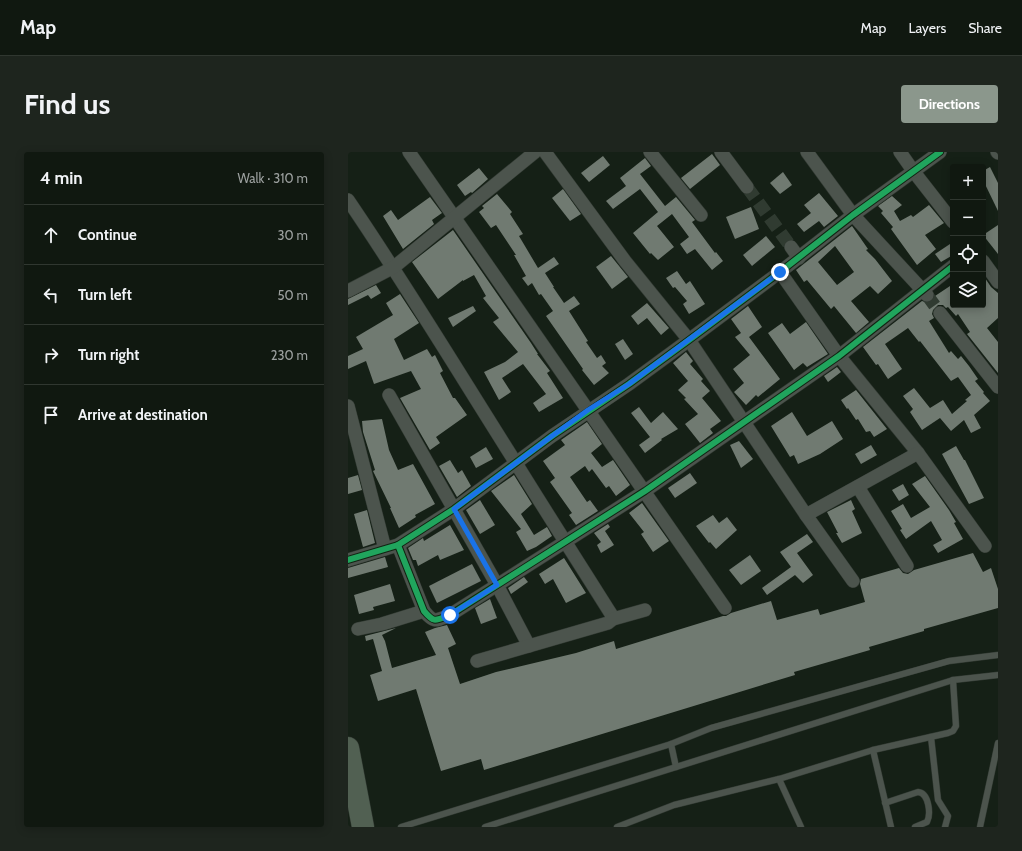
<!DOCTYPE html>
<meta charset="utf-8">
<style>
body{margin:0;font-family:Cabin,sans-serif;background:#1e251e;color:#f1f3f6}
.controls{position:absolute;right:12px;top:12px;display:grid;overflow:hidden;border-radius:4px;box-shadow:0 2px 10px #0003}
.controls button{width:36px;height:36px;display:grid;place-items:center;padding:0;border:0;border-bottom:1px solid #303730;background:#101810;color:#f1f3f6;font:20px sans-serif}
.stop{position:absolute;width:12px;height:12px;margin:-9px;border:3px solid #1a73e8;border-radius:50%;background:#fff}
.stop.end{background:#1a73e8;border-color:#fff;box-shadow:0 1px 4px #0008}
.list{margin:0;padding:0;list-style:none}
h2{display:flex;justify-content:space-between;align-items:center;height:52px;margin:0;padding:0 16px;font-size:17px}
h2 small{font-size:13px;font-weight:400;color:#9ca09f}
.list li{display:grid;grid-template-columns:26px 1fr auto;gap:12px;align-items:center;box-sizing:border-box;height:60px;padding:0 16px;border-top:1px solid #303730}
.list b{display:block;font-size:15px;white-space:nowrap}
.list em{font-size:13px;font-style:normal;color:#9ca09f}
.icon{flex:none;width:22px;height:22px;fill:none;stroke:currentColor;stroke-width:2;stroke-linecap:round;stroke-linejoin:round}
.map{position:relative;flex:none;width:650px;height:675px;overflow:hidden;border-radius:4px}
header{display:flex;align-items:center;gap:24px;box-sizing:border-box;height:56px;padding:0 20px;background:#101810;border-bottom:1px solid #303730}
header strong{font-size:19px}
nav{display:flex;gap:22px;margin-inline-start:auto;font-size:14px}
.intro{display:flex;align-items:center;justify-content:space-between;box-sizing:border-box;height:96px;padding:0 24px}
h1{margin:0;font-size:28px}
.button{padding:10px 18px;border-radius:4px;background:#8b978c;color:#fff;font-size:14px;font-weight:700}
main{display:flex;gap:24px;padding:0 24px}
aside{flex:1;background:#101810;border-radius:4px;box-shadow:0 2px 10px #0003}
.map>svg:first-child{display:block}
.building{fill:#707a71;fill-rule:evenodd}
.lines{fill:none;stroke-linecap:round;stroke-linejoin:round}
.street-tunnel{stroke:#303b31;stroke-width:13;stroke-dasharray:13 6;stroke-linecap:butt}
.lane-casing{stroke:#323a33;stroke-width:7}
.street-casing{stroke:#323a33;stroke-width:14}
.highway-casing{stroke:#323a33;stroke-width:23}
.lane{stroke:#4c544d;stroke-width:6}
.street{stroke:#4c544d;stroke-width:13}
.highway{stroke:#516052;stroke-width:22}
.cycleway-casing{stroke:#112412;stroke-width:8}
.cycleway{stroke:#20a55d;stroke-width:6}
.route{stroke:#1a73e8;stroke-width:5}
</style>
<header>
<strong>Map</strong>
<nav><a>Map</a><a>Layers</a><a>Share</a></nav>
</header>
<div class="intro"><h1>Find us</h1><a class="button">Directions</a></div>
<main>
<aside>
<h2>4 min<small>Walk · 310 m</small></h2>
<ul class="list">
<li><svg class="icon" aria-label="ahead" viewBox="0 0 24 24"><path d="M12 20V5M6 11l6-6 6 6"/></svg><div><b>Continue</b></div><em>30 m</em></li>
<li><svg class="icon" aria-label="left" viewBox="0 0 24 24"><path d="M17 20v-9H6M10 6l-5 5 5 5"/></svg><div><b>Turn left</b></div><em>50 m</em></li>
<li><svg class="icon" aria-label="right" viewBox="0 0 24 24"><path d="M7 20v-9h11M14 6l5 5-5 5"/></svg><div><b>Turn right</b></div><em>230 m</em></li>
<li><svg class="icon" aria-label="arrive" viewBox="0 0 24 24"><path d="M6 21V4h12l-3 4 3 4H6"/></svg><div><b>Arrive at destination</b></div></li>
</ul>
</aside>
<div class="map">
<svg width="650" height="675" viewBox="0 0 650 675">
<rect width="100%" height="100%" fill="#152016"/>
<!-- building -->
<g class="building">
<polygon points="364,2 372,13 342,37 333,26"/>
<polygon points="255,4 262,13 241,30 233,21"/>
<polygon points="297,6 303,14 292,22 317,54 328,45 347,68 344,70 367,101 368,100 375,109 364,118 347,97 339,102 332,92 341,85 324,62 309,74 326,95 310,108 303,101 302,102 285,81 310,60 292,37 265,57 258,49 278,34 272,26"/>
<polygon points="642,15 650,31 650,59 635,28 635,19"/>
<polygon points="131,16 140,27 124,41 123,40 117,44 109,33"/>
<polygon points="435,20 444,33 432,42 422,31"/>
<polygon points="215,37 233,62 222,69 204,46"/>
<polygon points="471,41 490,64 476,75 471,69 456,80 449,72 463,61 456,53"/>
<polygon points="149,42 164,60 162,62 175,82 171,84 190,116 206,105 211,112 197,121 206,135 205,135 216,151 226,144 232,152 221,159 240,189 238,190 249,206 253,203 258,211 254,214 261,221 246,233 234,218 235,217 198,164 205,159 193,142 191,143 184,131 180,134 174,126 178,124 166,103 168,103 148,73 143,76 131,60 136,56 134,54"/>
<polygon points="544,44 554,53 546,59 552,69 563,63 565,65 581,53 596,71 577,83 588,97 569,113 543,77 545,75 533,61 535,59 530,54"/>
<polygon points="82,45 94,61 84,68 86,72 55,97 35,64 43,58 50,68"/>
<polygon points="403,55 411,77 387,87 378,65"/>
<polygon points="650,73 650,102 635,83"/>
<path d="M504 74 520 97 518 98 527 107 544 129 530 142 522 134 503 149 521 170 508 181 486 154 483 157 459 128 456 130 448 118ZM487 94 506 120 489 133 470 110Z"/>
<polygon points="105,78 183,191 190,202 189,202 202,219 199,221 215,246 191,260 185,251 198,242 175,212 154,226 163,240 151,248 136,220 157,210 170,200 145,170 151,166 135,146 138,144 126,123 115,129 115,128 90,147 64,110"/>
<polygon points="418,84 427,95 404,114 395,103"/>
<polygon points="605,90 605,103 593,110 587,102"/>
<polygon points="263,104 280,125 264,137 248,115"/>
<polygon points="329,119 338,132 342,129 357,152 341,162 335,152 339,149 327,135 325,136 318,126"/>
<polygon points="635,123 643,135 650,141 650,166 639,176 650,190 650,221 619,182 622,180 610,162 608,164 600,155 598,156 595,153 590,153 585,158 584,162 586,166 581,169 601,201 603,199 610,207 613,204 621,214 630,227 627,229 636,240 635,241 642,249 626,263 633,276 623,281 616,268 603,279 592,266 574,278 562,260 565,257 555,244 566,236 582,256 595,248 604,262 619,249 617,248 623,243 610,225 603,229 572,189 571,190 560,176 537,192 554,217 540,227 530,212 528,213 515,195 574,149 580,151 584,149 587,144 605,132 605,153 635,153"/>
<polygon points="28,133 33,141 23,147 20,143 0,153 0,147"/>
<polygon points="52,142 71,171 46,187 56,208 79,197 84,205 87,203 95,219 92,221 105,246 107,246 119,263 88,285 92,291 82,298 52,246 73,237 63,219 26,232 18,209 0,217 0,204 15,197 8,185 45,163 38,151"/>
<polygon points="299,151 321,176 313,183 299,166 290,173 283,164"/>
<polygon points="125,154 128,159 105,175 100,166"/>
<polygon points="400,154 414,175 401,185 432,227 410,245 408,243 398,253 386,240 396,231 385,217 402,203 387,185 393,181 383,167"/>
<polygon points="458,170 480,202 459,215 455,211 446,218 420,181 434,171 442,182"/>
<polygon points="275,187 285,202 277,208 267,192"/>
<polygon points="338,200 345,209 342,212 355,227 353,229 362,239 354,246 373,269 362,277 365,281 352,291 337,272 350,262 336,247 338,246 330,238 340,229 325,211"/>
<polygon points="489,215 493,220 480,230 476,224"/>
<polygon points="508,238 539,277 526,285 522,279 518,280 510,267 508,268 500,256 499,257 493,248"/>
<polygon points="291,255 303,271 315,260 330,277 313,287 314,288 297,301 291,293 302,285 283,261"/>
<polygon points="444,260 459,284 484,269 495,287 472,302 450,312 446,303 442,305 423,274"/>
<polygon points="34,267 41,298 50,318 65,312 87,352 67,363 68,365 51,376 42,356 43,356 25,319 27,318 15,280 14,269"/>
<polygon points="239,270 254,292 243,301 254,315 265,308 282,333 268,344 261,334 258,336 244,317 241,320 237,314 222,325 239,350 242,348 250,359 228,373 221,363 224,361 202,330 207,326 195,309 217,293 213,288"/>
<polygon points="391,289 405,307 393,316 382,293"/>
<polygon points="523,293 529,303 513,312 507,302"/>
<polygon points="608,294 616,308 617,308 636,346 621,352 594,302"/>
<polygon points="138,295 145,307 128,316 122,305"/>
<polygon points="102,308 110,321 114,318 123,334 109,345 91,314"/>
<polygon points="342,321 349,331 327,346 320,336"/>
<polygon points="10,323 14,338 0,342 0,326"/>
<polygon points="166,323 184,352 173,362 186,383 199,375 204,384 188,395 179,399 168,380 173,377 143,339"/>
<polygon points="577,324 601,358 608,370 606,371 615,387 590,401 585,393 594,388 583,369 558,387 552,378 554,377 543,359 555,352 563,366 582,355 564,332"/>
<polygon points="555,332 561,343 551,349 544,338"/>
<polygon points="132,348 147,373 132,382 118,358"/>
<polygon points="503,348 507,357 504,359 514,381 494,391 488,381 490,381 479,360"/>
<polygon points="294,351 321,389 305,400 293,382 296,380 281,361"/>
<polygon points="19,358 27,391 15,395 6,362"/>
<polygon points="365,363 371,371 379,365 389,378 368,397 362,390 361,391 348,374"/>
<polygon points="260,372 262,375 257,379 266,393 253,401 249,393 253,390 246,381"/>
<polygon points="102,373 116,398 92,408 90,403 70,414 68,408 65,408 60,396 75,386 76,389"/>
<polygon points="459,382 465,390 449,401 465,423 455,431 447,423 419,443 414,436 443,415 432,400"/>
<polygon points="625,401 635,420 643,416 650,437 650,456 576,477 576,479 521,495 522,498 446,520 447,523 136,618 133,607 93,619 68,537 30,549 22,523 34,519 25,487 18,489 17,484 48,476 34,483 37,489 44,516 88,503 77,480 87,476 99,473 108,492 100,496 112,532 148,520 228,501 266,489 268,497 375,464 378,464 383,461 423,449 429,468 470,457 472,463 517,450 512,432 513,427 551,416 555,421 560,422 566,418"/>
<polygon points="402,403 413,419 393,433 381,418"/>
<polygon points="37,405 40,415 0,426 0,416"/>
<polygon points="216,406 238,441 218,451 205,427 197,432 191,422"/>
<polygon points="124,412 133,429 89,451 81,434"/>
<polygon points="176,425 180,430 163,442 160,436"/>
<polygon points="42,432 47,449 25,455 26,458 11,462 6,443"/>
<polygon points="142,447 149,466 133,472 127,456"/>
</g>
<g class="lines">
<!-- street-tunnel -->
<g class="street-tunnel">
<polyline points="399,35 443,95"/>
<polyline points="579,143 592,161"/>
</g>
<!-- lane casing -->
<g class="lane-casing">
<g id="lane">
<polyline points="583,585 590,648 600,664 597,675"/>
<polyline points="323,592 328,615"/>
<polyline points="525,598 543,675"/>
<polyline points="431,627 453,675"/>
<path d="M537 651 570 640C581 641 583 662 579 670L567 675"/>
<polyline points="53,675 323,592 363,576 601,509 650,503"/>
<polyline points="137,675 605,528 650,523"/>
<polyline points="269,675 326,653 431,627 525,598 600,581 605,579 608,574 605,528"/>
<polyline points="632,675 650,591"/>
</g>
</g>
<!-- street casing -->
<g class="street-casing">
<g id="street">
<polyline points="61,0 377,456"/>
<polyline points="197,0 277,109 341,188 458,363 505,429"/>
<polyline points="302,0 353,63"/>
<polyline points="373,0 399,35"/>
<polyline points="459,0 505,63 579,143"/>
<polyline points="552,0 566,20 605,70"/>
<polyline points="649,0 650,1"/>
<path d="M0 48C58 133 111 221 166 308 198 360 231 411 263 462L265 467"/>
<polyline points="443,95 451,106"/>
<polyline points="635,109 650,130"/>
<polyline points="432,120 491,204 570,301 637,394"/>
<polyline points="0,139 46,115 187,0"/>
<polyline points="592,161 650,235"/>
<polyline points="41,243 149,433 181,494"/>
<polyline points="0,254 37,397"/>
<polyline points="510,335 559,414"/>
<polyline points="458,363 570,301"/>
<path d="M50 393 76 459C86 471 87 469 102 463L297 339 491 204 605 114"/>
<polyline points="0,408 50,393 106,357 204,284 281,232 341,188 432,120 505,63 592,0"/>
<polyline points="10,477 34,472 76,459"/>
<polyline points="129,509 260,471 265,467 297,458"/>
</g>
</g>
<!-- highway casing -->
<g class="highway-casing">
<polyline id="highway" points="0,596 15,675"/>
</g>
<!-- lane -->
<use href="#lane" class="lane"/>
<!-- street -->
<use href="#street" class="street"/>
<!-- highway -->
<use href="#highway" class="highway"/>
<!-- cycleway casing -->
<g class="cycleway-casing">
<g id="cycleway">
<path d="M50 393 76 459C86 471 87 469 102 463L297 339 491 204 605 114"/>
<polyline points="0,408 50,393 106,357 204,284 281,232 341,188 432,120 505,63 592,0"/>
</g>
</g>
<!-- cycleway -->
<use href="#cycleway" class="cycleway"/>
</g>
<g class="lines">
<!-- route -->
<polyline class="route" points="102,463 149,433 106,357 204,284 240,258 281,232 432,120"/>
</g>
</svg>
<div class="controls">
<button>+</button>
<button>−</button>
<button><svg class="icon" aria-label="locate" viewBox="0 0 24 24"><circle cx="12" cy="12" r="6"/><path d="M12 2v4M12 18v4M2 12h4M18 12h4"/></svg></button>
<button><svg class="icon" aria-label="layers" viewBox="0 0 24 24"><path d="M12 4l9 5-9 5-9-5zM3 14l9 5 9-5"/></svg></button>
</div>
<div class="stop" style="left:102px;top:463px"></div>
<div class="stop end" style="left:432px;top:120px"></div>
</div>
</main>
